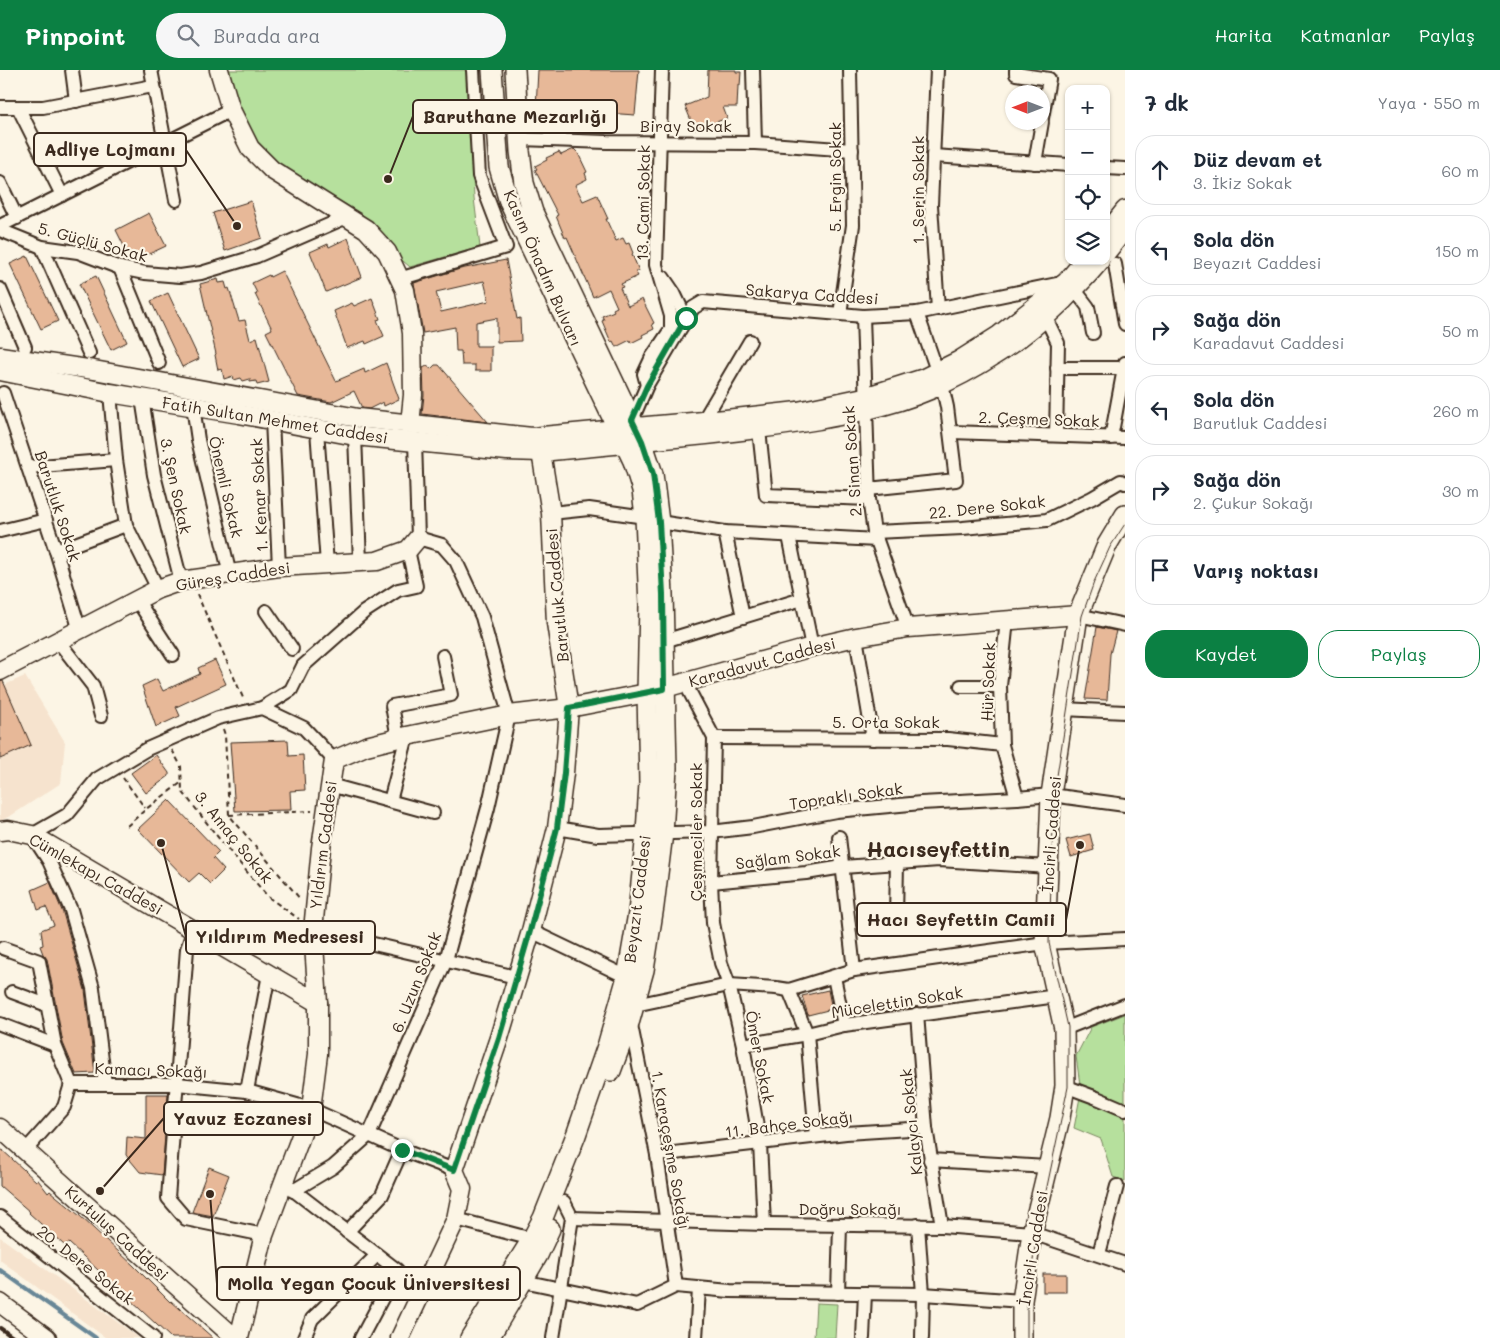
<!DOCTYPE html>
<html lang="tr">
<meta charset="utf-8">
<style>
body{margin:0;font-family:Mali,sans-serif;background:#f6f6f7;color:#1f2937}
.controls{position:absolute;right:15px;top:15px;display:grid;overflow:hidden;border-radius:10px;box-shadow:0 1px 4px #0004}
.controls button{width:45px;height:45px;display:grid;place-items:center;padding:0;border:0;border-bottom:1px solid #e0e1e3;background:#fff;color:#1f2937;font:25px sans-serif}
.compass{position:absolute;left:1005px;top:15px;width:45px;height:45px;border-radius:50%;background:#fff;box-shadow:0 1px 4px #0004;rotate:270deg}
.stop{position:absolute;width:15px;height:15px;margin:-11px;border:4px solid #0b8043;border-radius:50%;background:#fff}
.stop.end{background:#0b8043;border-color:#fff;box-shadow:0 1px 5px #0008}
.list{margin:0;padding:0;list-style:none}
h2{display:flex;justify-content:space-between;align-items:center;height:65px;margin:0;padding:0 20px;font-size:21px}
h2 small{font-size:16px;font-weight:400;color:#747a83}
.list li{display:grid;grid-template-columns:32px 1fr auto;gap:15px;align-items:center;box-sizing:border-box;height:70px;margin:0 10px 10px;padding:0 10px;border:1px solid #e0e1e3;border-radius:20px}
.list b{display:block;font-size:19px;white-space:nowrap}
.list p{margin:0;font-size:16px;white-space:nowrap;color:#747a83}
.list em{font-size:16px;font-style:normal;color:#747a83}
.actions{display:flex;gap:10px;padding:15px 20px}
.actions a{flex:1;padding:11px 0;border:1px solid #0b8043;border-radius:20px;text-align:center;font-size:18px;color:#0b8043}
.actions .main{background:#0b8043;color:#fff}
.icon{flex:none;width:28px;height:28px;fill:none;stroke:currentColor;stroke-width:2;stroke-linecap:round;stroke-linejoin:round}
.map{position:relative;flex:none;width:1125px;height:1268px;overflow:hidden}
header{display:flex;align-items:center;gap:30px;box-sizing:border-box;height:70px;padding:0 25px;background:#0b8043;color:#fff}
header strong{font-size:24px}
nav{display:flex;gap:28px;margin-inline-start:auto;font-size:18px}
.search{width:350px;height:45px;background:#f6f6f7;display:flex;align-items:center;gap:12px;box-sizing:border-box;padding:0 18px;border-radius:28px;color:#747a83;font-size:19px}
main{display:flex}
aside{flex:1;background:#fff}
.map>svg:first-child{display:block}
.built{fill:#f6e3ce}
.green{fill:#b6e09d;stroke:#78855e}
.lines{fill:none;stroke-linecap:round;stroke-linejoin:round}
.stream{stroke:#688797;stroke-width:4}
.building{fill:#e7b898;stroke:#3b2a1e;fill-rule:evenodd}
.street-casing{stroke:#3b2a1e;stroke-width:16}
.secondary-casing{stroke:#3b2a1e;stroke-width:21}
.primary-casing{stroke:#3b2a1e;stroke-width:22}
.path{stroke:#3b2a1e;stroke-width:2;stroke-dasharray:5 4;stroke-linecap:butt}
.street{stroke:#fcf5e5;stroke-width:12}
.secondary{stroke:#fcf5e5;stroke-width:18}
.primary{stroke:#fcf5e5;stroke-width:19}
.tram{stroke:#3b2a1e;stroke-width:1}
.rail{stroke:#3b2a1e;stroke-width:4}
.route{stroke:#0b8043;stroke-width:6}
.labels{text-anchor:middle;stroke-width:4.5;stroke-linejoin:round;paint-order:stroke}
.street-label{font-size:16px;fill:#3b2a1e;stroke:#fcf5e5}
.district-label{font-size:21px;font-weight:bold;fill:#3b2a1e;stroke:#fcf5e5}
.leader{fill:none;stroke:#3b2a1e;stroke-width:2}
.callout-dot{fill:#3b2a1e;stroke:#fcf5e5;stroke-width:2}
.callout{fill:#fcf5e5;stroke:#3b2a1e;stroke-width:2}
.callout-label{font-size:18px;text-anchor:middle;font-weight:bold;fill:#3b2a1e}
</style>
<header>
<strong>Pinpoint</strong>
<div class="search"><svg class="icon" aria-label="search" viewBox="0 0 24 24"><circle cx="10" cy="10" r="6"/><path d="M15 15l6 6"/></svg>Burada ara</div>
<nav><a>Harita</a><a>Katmanlar</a><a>Paylaş</a></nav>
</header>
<main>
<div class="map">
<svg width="1125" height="1268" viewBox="0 0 1125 1268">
<rect width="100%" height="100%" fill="#fcf5e5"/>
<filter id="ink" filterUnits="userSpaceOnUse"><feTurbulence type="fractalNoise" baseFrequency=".02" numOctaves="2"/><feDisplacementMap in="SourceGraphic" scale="10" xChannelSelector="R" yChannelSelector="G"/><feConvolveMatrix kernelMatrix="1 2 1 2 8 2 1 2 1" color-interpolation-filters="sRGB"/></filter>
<g filter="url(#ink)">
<!-- built -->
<g class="built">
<polygon points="25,606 65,672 61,713 12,745 0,751 0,617"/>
<polygon points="0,1167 63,1212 139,1268 106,1268 0,1190"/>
</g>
<!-- green -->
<g class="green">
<polygon points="223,0 468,0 474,128 480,177 410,197 389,179 362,144 270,90 249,60"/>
<polygon points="1125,944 1125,1111 1113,1107 1101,1069 1074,1058 1081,1022 1076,986 1091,957"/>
<polygon points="816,1233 837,1234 835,1268 814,1268"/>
</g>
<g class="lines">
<!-- stream -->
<polyline class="stream" points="0,1200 96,1268"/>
</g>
<!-- building -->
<g class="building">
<polygon points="538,0 639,0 635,45 536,38"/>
<polygon points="708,0 736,0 736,2 741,2 740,16 738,16 737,37 723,37 727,48 695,60 685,36 707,27"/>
<polygon points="574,79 578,83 587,102 585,103 587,109 575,115 583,131 597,125 608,149 606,149 616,171 623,168 626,174 629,173 633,183 632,184 639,201 635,201 638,206 621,214 623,217 620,218 628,236 642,229 654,253 652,254 654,259 642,265 643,267 631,273 630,270 616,277 613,271 611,272 602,251 604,250 602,246 614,241 613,239 617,237 609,219 593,227 567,167 565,168 556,146 558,145 535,100 537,99 535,96 547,90 546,88 559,82 561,85"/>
<polygon points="251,131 262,168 225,181 213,143"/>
<polygon points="149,143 166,176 132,192 116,160"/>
<polygon points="348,168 362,207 326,222 310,182 328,174 329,177"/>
<polygon points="27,186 58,251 41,259 10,194"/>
<path d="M506 190 517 249 520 248 521 271 497 272V248L476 252V276H491V301H475V295H462L461 281H456L455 257 423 263 414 213 460 199ZM484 211 489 231 441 242 436 222Z"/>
<polygon points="282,201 336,311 364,299 365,303 386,293 399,329 384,336 383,332 369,339 362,338 354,321 331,332 298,326 266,262 272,259 255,224 257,223 252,213 269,205 270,207"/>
<polygon points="96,206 127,272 111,280 79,214"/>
<polygon points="218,209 219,213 225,212 227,219 229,218 239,251 245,250 250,270 257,267 269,312 257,315 256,311 250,312 250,309 243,311 241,308 234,310 233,306 224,309 222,299 218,300 215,285 216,284 200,214"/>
<polygon points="168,223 199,289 182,297 151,231"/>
<polygon points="372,228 380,249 377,250 384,266 366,274 365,271 347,278 334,241 352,233 354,236"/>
<polygon points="435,295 439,295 488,352 422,344 424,325 423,298 427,296 431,299"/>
<polygon points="1097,557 1116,561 1110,584 1107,630 1085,629"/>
<polygon points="215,590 226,614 176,637 180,646 156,657 142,616 157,609 163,621 200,604 198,598"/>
<polygon points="3,611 31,675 0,689 0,612"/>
<polygon points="288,670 289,686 303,685 305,720 290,721 291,740 235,741 230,672"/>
<polygon points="156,685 169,703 169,706 146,723 131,703"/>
<polygon points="169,730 219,782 213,788 224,800 210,814 199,803 189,812 138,759"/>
<polygon points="1090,764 1094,780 1071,787 1066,770"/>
<polygon points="50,812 63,843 85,920 95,1003 76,1004 63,973 47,889 43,884 40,876 43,875 41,860 54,855 46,837 38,840 32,820"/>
<polygon points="828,920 832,939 808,945 802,926"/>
<polygon points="146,1024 168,1024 162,1105 140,1102 126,1085 127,1067 146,1069"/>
<polygon points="0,1078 36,1111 38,1110 48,1123 50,1121 80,1146 133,1195 170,1232 171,1231 213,1268 171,1268 69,1173 64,1175 29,1143 30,1142 0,1116"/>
<polygon points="209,1097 229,1105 213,1146 192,1142"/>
<rect x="1043" y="1204" width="23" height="18"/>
</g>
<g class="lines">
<!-- street casing -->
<g class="street-casing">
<g id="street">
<polyline points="72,0 76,31"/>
<polyline points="151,0 176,130"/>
<polyline points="753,0 755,73"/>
<polyline points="937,0 931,135 938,239"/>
<polyline points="1016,0 1016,4 1049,9 1042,48"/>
<polyline points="0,37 43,37 153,16"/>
<polyline points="18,37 62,125"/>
<polyline points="520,69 607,72 755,73 852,80"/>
<polyline points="933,86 1069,95"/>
<polyline points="1035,93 1042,52"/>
<polyline points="1106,98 1125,99"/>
<polyline points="0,113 17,148"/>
<polyline points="0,156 231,40"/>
<polyline points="0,160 42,177 78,182 120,198 145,203 180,206 201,203 257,186 347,147"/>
<polyline points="42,177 89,283"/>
<polyline points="1115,194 1125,254"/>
<polyline points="120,198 159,293"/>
<polyline points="663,207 674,223 686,248"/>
<polyline points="399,209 506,177 479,106 473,0"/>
<polyline points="0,219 25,277"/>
<polyline points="1075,220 1088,237 1093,263"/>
<polyline points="840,244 853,155 850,0"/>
<polyline points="863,246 869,429 874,462 908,558"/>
<polyline points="1046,248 1058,273 1056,365"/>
<polyline points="1057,298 1124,298"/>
<polyline points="647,315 644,304 652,287 671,259 671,246 656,195 662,0"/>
<polyline points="3,323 56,481 80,561"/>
<polyline points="110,323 116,390 126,455 158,519"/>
<polyline points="142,328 154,405 181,511"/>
<polyline points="193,336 198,370 230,505"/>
<polyline points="272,350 279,497"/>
<polyline points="632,350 647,315 677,264 693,238 703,232 863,246 917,243 1062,213"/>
<polyline points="703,351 750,271"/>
<polyline points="317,360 327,494"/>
<polyline points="759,360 766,425 869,429"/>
<polyline points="951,362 1125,368"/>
<polyline points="355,366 360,492"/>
<polyline points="1111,368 1125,293"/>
<polyline points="28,397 116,390"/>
<polyline points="868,419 956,410 947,337 942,315 917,243"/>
<polyline points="551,443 589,439 645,447"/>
<polyline points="659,452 725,462 877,470"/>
<polyline points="0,461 46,450"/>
<polyline points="725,462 743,547"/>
<polyline points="874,462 963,458 1047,450 1092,428 1121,411 1125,413"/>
<polyline points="789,466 812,577"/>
<polyline points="56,481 126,455"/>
<polyline points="137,530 173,585"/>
<polyline points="266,541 292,579"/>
<polyline points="1078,545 1125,555"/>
<polyline points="856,567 873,669"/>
<polyline points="664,571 802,529"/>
<polyline points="59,572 93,616 101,646"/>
<polyline points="685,613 714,668 711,812 713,853 721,893 729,915 743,975 760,1074 764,1154"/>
<polyline points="961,616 1000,616"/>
<polyline points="262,638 291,620 303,596 364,542 398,520 416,516 408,480"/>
<polyline points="1063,639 1125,642"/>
<polyline points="398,668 392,636 451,625 443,586"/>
<polyline points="714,668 948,669 1002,675 1017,728"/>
<polyline points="1002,675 1000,616 1007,550"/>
<polyline points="330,715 433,743"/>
<polyline points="390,731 407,666"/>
<polyline points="557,758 598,765 711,762 753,757 836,741 921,733 1017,728 1051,725 1125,735"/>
<polyline points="839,767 854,900"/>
<polyline points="711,812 806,803 843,797 939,790 1048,797"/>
<polyline points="896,849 897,792"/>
<polyline points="194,859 187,879 168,1128 186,1149 264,1165"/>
<polyline points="313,860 516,907"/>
<polyline points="531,861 627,907"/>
<polyline points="3,878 39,891 55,975 71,1014"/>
<polyline points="834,907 844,955"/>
<polyline points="789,920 807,964 816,1066"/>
<polyline points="12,922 47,935"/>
<polyline points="635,935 729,915 776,918 789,920 854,900 1045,873 1125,869"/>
<polyline points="917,944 926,1058 942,1156"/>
<polyline points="630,950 657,1085 676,1216"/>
<polyline points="0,954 55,975"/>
<polyline points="1064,959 1125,935"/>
<polyline points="743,975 807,964 844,955 1057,926"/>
<polyline points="105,1014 93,918 71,840 49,791 32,765 67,745 97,709 147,679 218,648 262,638 304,658 334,690"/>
<polyline points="1065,1016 1097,1028 1125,1040"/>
<polyline points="247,1021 269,904"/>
<polyline points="25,1081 64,1037 71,1014 177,1014 247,1021 311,1039 402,1080 454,1100"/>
<polyline points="657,1085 846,1063 926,1058"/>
<polyline points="930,1090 1047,1097"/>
<polyline points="288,1116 397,1200 361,1268"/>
<polyline points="293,1121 333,1097 369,1065 446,890 488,738 509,645 482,547 456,491 442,475 418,468 415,371"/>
<polyline points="0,1147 153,1268"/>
<polyline points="572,1148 764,1154 942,1156 1032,1163 1125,1194"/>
<polyline points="456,1149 532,1169"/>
<polyline points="918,1155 923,1224 922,1268"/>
<polyline points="347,1162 382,1125 402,1080"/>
<polyline points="1099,1184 1117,1116"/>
<polyline points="523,1211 637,1235 676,1216 730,1221 923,1224 1022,1231"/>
<polyline points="838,1223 840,1156"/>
<polyline points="304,1268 312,1249 377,1185"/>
<polyline points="553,1268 572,1148 564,1132"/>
<polyline points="696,1268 699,1219"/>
<polyline points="863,1268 865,1223"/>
</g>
</g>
<!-- secondary casing -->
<g class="secondary-casing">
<g id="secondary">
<polyline points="219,0 231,40 250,78 272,100 366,159 387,182 405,220 412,263 413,325 410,354"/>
<polyline points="1106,164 1125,140"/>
<polyline points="1106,183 1125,159"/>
<polyline points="0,286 94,300 358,348 532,367 617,359"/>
<polyline points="0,301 110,323 239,344 355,366 507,381 541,382 624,374"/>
<polyline points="636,357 726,349 798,341 864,327 924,308 958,291 999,265 1066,212 1084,191"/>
<path d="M642 371C702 366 759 360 819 350 861 342 905 333 943 314 988 293 1028 265 1064 230 1076 217 1089 205 1100 191"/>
<polyline points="0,601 158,519 181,511 279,497 377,491 408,480 418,468"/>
<polyline points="0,761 8,760 32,765 318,933"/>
<polyline points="0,1058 235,1268"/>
<polyline points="0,1233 47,1268"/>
<polyline points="239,1268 264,1165 311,1039 318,984 318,933 313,860 321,778 334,690 366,676 407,666 509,645 569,638 647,623 812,577 856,567 908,558 1078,545"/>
<polyline points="400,1268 456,1149 462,1119 454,1100 499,968 531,861 557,758 564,703 569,638 556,553 551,443 541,382"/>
</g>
</g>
<!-- primary casing -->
<g class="primary-casing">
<g id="primary">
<polyline points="515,0 520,81 524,113 533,142 642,371 653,404 659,452 663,524 667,698 663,763 654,836 644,900 630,950 611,1001"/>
<polyline points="470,1268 532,1169 543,1148 576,1065 608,973 627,907 638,843 646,763 649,713 647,623 649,535 645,447 642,420 633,391 509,132 499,97 492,0"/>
<polyline points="489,1268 538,1185 550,1159"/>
<polyline points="1022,1268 1022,1231 1032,1163 1060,1048 1065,1016 1064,959 1045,873 1051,725 1078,545 1107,475 1125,445"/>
</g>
</g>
<!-- path -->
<g class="path">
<polyline points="197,524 244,630"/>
<polyline points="223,659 225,665 229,745 301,830"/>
<polyline points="172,680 181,696 182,721 217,766 268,827 299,849"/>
<polyline points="123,708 145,738"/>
<polyline points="229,745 312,741"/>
<polyline points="127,756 146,739 182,712"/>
</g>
<!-- street -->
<use href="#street" class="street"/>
<!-- secondary -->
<use href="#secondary" class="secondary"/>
<!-- primary -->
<use href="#primary" class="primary"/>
<!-- tram -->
<polyline class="tram" points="1027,1268 1027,1230 1037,1164 1068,1017 1068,957 1049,873 1054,725 1082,546 1094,512 1110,477 1125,454"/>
<!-- rail -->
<polyline class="rail" points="0,1258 14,1268"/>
</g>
</g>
<g class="lines" filter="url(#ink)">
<!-- route -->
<polyline class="route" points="402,1080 454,1100 499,968 530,861 557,758 564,703 569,638 664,619 663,524 659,452 653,404 642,371 632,350 647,316 686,248"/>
</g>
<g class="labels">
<!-- street labels -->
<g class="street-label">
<text x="686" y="62">Biray Sokak</text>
<text transform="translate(835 107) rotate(-90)" y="6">5. Ergin Sokak</text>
<text transform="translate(918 120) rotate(-90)" y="6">1. Serin Sokak</text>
<text transform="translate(643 133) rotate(-89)" y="6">13. Cami Sokak</text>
<text transform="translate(93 172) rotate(15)" y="6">5. Güçlü Sokak</text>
<text transform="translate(543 198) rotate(66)" y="6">Kasım Önadım Bulvarı</text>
<text transform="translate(812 224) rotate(4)" y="6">Sakarya Caddesi</text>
<text transform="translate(1039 349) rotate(2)" y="6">2. Çeşme Sokak</text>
<text transform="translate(275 350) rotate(9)" y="6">Fatih Sultan Mehmet Caddesi</text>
<text transform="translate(852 391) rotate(-94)" y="6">2. Sinan Sokak</text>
<text transform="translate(176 416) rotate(78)" y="6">3. Şen Sokak</text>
<text transform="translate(226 417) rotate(77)" y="6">Önemli Sokak</text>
<text transform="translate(259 425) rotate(-93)" y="6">1. Kenar Sokak</text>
<text transform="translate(58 436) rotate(72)" y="6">Barutluk Sokak</text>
<text transform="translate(987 437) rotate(-6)" y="6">22. Dere Sokak</text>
<text transform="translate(233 506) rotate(-9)" y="6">Güreş Caddesi</text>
<text transform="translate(557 525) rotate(-95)" y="6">Barutluk Caddesi</text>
<text transform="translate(762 592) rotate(-15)" y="6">Karadavut Caddesi</text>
<text transform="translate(988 612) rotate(-88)" y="6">Hür Sokak</text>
<text x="886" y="658">5. Orta Sokak</text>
<text transform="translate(846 726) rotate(-8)" y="6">Topraklı Sokak</text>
<text transform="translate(696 762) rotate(-90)" y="6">Çeşmeciler Sokak</text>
<text transform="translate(1051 764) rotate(-86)" y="6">İncirli Caddesi</text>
<text transform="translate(234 767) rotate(51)" y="6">3. Amaç Sokak</text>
<text transform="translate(323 775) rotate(-83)" y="6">Yıldırım Caddesi</text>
<text transform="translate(788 787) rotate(-7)" y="6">Sağlam Sokak</text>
<text transform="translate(96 804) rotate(29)" y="6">Cümlekapı Caddesi</text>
<text transform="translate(637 829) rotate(-83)" y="6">Beyazıt Caddesi</text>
<text transform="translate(416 912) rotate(-68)" y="6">6. Uzun Sokak</text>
<text transform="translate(897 932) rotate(-9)" y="6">Mücelettin Sokak</text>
<text transform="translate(760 987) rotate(79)" y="6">Ömer Sokak</text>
<text transform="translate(151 1000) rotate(2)" y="6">Kamacı Sokağı</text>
<text transform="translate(911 1052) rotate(-96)" y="6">Kalaycı Sokak</text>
<text transform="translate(789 1054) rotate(-7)" y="6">11. Bahçe Sokağı</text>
<text transform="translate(671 1080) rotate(80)" y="6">1. Karaçeşme Sokağı</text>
<text x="850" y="1145">Doğru Sokağı</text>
<text transform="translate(117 1163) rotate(42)" y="6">Kurtuluş Caddesi</text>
<text transform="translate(1033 1178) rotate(-81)" y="6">İncirli Caddesi</text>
<text transform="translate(86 1195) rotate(38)" y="6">20. Dere Sokak</text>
</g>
<!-- district labels -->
<g class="district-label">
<text x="938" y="787">Hacıseyfettin</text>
</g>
</g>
<!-- callouts -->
<path class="leader" d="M388 109L413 46M237 156L186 80M1080 775L1066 850M161 773L186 867M100 1121L164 1048M210 1124L217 1214"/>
<g class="callout-dot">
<circle cx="388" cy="109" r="5"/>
<circle cx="237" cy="156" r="5"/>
<circle cx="1080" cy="775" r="5"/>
<circle cx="161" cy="773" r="5"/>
<circle cx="100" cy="1121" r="5"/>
<circle cx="210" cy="1124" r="5"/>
</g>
<g class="callout">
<rect x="413" y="30" width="204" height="33" rx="5"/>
<rect x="34" y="63" width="152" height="33" rx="5"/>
<rect x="857" y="833" width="209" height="33" rx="5"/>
<rect x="186" y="851" width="189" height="33" rx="5"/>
<rect x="164" y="1032" width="159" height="33" rx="5"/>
<rect x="217" y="1197" width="303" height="33" rx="5"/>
</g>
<g class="callout-label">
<text x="515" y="53">Baruthane Mezarlığı</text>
<text x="110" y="86">Adliye Lojmanı</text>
<text x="961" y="856">Hacı Seyfettin Camii</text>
<text x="280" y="873">Yıldırım Medresesi</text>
<text x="243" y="1055">Yavuz Eczanesi</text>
<text x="369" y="1220">Molla Yegan Çocuk Üniversitesi</text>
</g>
</svg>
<div class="controls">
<button>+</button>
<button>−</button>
<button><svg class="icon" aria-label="locate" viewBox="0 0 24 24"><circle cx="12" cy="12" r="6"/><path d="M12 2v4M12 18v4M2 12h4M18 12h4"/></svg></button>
<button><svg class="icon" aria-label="layers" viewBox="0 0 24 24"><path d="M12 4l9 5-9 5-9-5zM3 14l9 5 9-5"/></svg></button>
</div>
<svg class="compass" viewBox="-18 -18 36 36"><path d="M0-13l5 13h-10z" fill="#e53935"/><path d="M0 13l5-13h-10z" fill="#747a83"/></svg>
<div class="stop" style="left:686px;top:248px"></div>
<div class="stop end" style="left:402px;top:1080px"></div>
</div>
<aside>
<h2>7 dk<small>Yaya · 550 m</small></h2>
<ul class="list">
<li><svg class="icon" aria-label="ahead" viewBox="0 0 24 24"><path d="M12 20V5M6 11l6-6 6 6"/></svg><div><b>Düz devam et</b><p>3. İkiz Sokak</p></div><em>60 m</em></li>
<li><svg class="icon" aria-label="left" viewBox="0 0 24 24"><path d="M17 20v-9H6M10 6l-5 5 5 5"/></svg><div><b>Sola dön</b><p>Beyazıt Caddesi</p></div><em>150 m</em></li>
<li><svg class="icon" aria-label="right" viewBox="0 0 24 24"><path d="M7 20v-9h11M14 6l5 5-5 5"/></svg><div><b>Sağa dön</b><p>Karadavut Caddesi</p></div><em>50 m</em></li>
<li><svg class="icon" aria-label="left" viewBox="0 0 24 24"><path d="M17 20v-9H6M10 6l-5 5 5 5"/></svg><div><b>Sola dön</b><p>Barutluk Caddesi</p></div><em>260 m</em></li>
<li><svg class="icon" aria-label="right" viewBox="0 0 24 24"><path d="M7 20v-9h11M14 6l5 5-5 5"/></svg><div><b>Sağa dön</b><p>2. Çukur Sokağı</p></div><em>30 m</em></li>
<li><svg class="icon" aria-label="arrive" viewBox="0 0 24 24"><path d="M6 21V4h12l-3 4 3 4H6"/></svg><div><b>Varış noktası</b></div></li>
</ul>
<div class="actions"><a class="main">Kaydet</a><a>Paylaş</a></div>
</aside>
</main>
